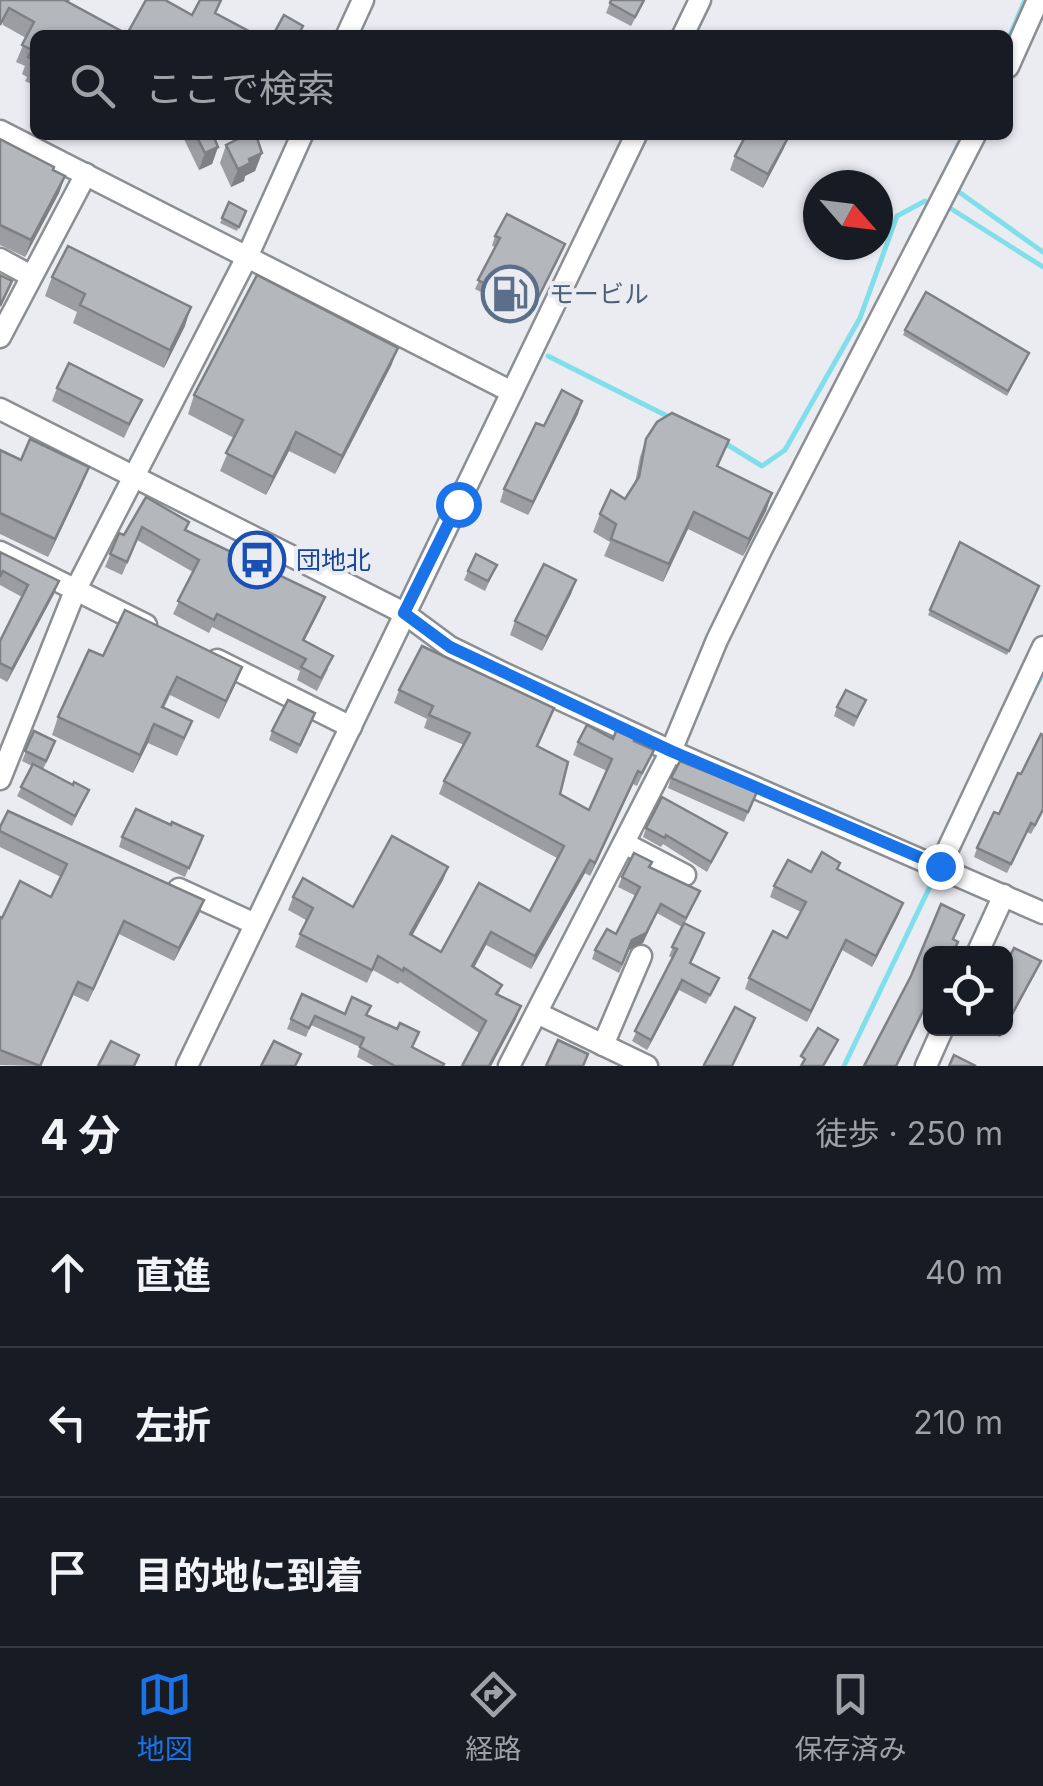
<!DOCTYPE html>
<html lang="ja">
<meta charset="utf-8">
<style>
body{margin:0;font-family:Inter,"Noto Sans JP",sans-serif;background:#242831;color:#f1f3f6}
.controls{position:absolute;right:30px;bottom:30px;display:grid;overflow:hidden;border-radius:15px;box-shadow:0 2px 8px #0004}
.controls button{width:90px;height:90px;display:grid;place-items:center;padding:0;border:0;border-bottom:2px solid #363941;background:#171b24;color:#f1f3f6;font:50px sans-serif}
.compass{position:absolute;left:803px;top:170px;width:90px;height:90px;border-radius:50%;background:#171b24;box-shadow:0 2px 8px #0004;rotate:118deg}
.stop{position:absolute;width:30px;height:30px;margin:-22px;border:8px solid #1a73e8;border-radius:50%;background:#fff}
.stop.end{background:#1a73e8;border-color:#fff;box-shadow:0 2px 10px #0008}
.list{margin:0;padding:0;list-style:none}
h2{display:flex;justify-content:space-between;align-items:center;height:130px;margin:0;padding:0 40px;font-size:42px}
h2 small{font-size:32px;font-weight:400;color:#9ea1a6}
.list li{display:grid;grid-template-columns:65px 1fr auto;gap:30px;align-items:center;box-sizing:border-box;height:150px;padding:0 40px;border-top:2px solid #363941}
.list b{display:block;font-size:38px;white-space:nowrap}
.list em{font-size:32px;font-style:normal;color:#9ea1a6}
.icon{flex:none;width:55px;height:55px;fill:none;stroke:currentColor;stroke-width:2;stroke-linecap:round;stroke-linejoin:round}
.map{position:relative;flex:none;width:1043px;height:1066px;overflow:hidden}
.search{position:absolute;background:#171b24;box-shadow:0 2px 8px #0004;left:30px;right:30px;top:30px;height:110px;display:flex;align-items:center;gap:25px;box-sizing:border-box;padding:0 35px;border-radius:15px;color:#9ea1a6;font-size:38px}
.sheet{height:580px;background:#171b24}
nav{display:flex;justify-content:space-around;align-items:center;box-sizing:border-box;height:140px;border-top:2px solid #363941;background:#171b24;font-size:28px;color:#9ea1a6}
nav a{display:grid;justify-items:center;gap:5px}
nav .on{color:#1a73e8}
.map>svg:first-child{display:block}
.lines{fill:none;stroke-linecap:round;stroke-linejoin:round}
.stream{stroke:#80dfea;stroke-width:5}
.minor-casing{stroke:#8b8e93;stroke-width:25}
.minor{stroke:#fff;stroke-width:20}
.wall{fill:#9b9da2}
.shaded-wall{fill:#7e8084}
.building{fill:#b4b7bc;stroke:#7e8084;stroke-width:2.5}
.route{stroke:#1a73e8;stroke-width:12}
.labels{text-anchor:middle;stroke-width:8;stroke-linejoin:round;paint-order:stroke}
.service-label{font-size:25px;fill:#4e5e75;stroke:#eaecf2;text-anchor:start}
.transit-label{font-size:25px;fill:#164399;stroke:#eaecf2;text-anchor:start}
</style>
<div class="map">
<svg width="1043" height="1066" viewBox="0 0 1043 1066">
<rect width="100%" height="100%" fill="#eaecf2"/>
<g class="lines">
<!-- stream -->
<g class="stream">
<polyline points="1008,40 1025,0"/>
<polyline points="941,180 963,135"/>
<polyline points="959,192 1043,252"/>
<polyline points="950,208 1043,267"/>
<polyline points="548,356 673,419"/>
<polyline points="723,442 762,466 785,450 860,318 897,216 925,201"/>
<polyline points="1030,697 1043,673"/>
<polyline points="844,1066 936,874"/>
</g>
<!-- minor casing -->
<g class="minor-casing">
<g id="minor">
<polyline points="347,35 363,0"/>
<polyline points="683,35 700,0"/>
<polyline points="1008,67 1038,0"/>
<polyline points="0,131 512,392"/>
<polyline points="0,259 31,276"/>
<polyline points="0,337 86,174"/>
<polyline points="0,409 404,613 450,647 501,672 671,751 1043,913"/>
<polyline points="0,552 146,625"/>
<polyline points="217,660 351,727"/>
<polyline points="0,779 75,591 248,255 302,135"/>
<polyline points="624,843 685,875"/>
<polyline points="940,866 1043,647"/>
<polyline points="179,889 255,924"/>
<polyline points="977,954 1004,895"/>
<polyline points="537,1013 647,1066"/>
<polyline points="603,1045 641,956"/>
<polyline points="187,1066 636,135"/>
<polyline points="509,1066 671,751 717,640 762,548 975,135"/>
<polyline points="926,1066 943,1028"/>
</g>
</g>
<!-- minor -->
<use href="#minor" class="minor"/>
</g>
<!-- wall -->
<g class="wall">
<polygon points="0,0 70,0 68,3 127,34 192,15 217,14 256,35 35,35 35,86 25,81 27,77 22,74 25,66 16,62 26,38 3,25"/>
<polygon points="611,0 645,0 631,26 606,13"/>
<polygon points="182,135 213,135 218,147 212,164 199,170"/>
<polygon points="236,135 261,135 258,141 262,153 255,171 245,176 244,181 231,187 220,163 226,145 238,139"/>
<polygon points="789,136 783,150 763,188 730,170 735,156"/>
<polygon points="0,139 65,176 59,193 25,257 0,245"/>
<polygon points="229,202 246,211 237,231 220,223"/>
<polygon points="495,236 565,244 529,317 475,289 495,247 492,246"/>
<polygon points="52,277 185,326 164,368 73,323 77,312 45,296"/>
<polygon points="905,330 1029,353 1007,396 903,335"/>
<polygon points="398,348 391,366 335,474 289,451 266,495 220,471 234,438 188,414 194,395"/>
<polygon points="57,388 142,400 124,438 52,401"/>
<polygon points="582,401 578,414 528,515 500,502 504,489 544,426"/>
<polygon points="646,439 729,440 718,467 772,493 766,511 743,556 688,529 663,582 604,556 610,542 593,532 600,514 625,499 635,483 640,457"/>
<polygon points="0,450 82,485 48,557 0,534"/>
<polygon points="146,497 186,531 325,597 304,641 328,669 317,691 297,680 300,671 212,627 209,633 173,614 193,572 137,540 122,575 105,567 119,533 124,535"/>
<polygon points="960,542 1039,586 1007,655 928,615"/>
<polygon points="0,552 59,581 54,594 7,682 0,678 0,641 22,597 0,585"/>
<polygon points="497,565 485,591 464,580 468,571"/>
<polygon points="576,580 571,594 542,651 510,635 515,621"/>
<polygon points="103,656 242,667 235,685 219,719 170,695 164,708 185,739 177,756 148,743 133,773 52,735 58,717"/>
<polygon points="399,690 554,708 538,746 560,794 589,810 607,771 573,755 578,742 613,739 634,741 654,750 637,786 633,784 590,876 585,873 531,969 486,945 474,968 502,985 498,995 516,1019 491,1066 462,1066 479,1033 400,982 398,984 373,970 367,983 295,947 306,920 288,910 293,897 353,907 448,867 443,880 412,935 441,952 530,911 557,858 439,794 444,781 464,745 424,728 427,719 394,703"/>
<polygon points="866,700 854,727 834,716 837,707"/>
<polygon points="315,713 297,754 269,740 272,731"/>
<polygon points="34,731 52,751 43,769 73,785 89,790 72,826 17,796 32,766 22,761"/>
<polygon points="1043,735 1043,812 1031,834 1027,832 1007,873 974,857 977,848 999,814"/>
<polygon points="671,778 757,792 744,822 668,788"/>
<polygon points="171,825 203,836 185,877 119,847 122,837"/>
<polygon points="0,827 204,900 199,914 174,961 119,934 88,1002 73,995 41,1066 0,1065 0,917 2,918 51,897 61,877 0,847"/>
<polygon points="646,828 723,842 707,872 663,844 661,847 643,837"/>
<polygon points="840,863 838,870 899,914 872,967 842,950 807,1022 745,989 749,978 787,938 801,912 770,897 774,886 811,872"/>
<polygon points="650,867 700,891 685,923 701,942 691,963 719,978 706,1004 679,990 647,1050 632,1041 672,958 669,956 682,927 657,913 643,943 629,950 619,973 592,959 595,950 616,934 636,896 618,887 622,877"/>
<polygon points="345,1014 367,1015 413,1048 444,1066 374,1066 357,1057 360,1047 311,1025 306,1037 287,1029 291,1019"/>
<polygon points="983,1028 1005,1028 1000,1037"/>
</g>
<!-- shaded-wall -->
<g class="shaded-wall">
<polygon points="789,136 783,150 763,188 768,174"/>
<polygon points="218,147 212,164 199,170 205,153"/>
<polygon points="262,153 255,171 245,176 244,181 231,187 238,169 249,159"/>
<polygon points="65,176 59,193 25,257 31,240"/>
<polygon points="565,244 561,254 529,317 533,308"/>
<polygon points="191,307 185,326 164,368 170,350"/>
<polygon points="398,348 391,366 335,474 342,456"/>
<polygon points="582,401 578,414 528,515 533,502"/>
<polygon points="296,432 289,451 266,495 273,477"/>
<polygon points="89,467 82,485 48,557 55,539"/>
<polygon points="772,493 766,511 743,556 749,539"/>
<polygon points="694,512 688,529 663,582 669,564"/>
<polygon points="576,580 571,594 542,651 547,637"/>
<polygon points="59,581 54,594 7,682 12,669"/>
<polygon points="325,597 320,610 298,653 303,640"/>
<polygon points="242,667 235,685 219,719 226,701"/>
<polygon points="154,724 148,743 133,773 140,755"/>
<polygon points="638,771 633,784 590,876 595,863"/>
<polygon points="590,860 585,873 531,969 535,956"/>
<polygon points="448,867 443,880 406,947 410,934"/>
<polygon points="204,900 199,914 174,961 179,948"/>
<polygon points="903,903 899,914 872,967 876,956"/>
<polygon points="661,904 643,943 629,950 619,973 632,940"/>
<polygon points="124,921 119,934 88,1002 93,989"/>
<polygon points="491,932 486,945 467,980 472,966"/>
<polygon points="846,940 842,950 807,1022 811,1011"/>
<polygon points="1041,961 1037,970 1006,1028 1006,1025"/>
<polygon points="682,980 679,990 647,1050 651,1040"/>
<polygon points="521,1006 516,1019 491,1066 489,1066"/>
</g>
<!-- building -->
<g class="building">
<polygon points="0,0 67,0 66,1 127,34 146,0 165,0 192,15 200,0 221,0 215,13 256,35 35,35 35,66 31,64 34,60 28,57 32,50 22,45 34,22 9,8 0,25"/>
<polygon points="611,0 644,0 635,17 610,3"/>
<polygon points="284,15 303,26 298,35 273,35"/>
<polygon points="196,135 213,135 218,147 205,153"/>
<polygon points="246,135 256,135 262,153 249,159 250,163 238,169 226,145"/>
<polygon points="746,135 789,136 768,174 735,156"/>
<polygon points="0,139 54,167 53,170 65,176 31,240 0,225"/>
<polygon points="229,202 246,211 239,227 222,218"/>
<polygon points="507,214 565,244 533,308 478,280 500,238 495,236"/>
<polygon points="68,246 191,307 170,350 80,305 85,294 52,277"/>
<polygon points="0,275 12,281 0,306"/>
<polygon points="257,275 398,348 342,456 296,432 273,477 226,453 243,420 194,395"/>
<polygon points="926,292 1029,353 1008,391 905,330"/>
<polygon points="69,363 142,400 129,424 57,388"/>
<polygon points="562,390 582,401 533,502 504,489 536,423 544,426"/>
<polygon points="672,413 729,440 717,466 772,493 749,539 694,512 669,564 611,539 616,524 600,514 611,490 625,499 639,477 646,439 657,422"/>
<polygon points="30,439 89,467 55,539 0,513 0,450 21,460"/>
<polygon points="146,497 189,522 185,530 325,597 303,640 333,656 321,678 301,667 306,659 217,614 214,620 178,601 199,560 142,527 127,562 110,554 119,533 124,535"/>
<polygon points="960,542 1039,586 1009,651 930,610"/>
<polygon points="0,552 59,581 12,669 0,663 0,641 28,585 3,571 0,577"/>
<polygon points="476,554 497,565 488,581 468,571"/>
<polygon points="544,564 576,580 547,637 515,621"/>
<polygon points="125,610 242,667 226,701 177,677 162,707 192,721 184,738 154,724 140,755 58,717 89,650 103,656"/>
<polygon points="422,646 554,708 537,746 568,762 560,794 589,810 612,759 578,742 587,725 613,739 618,726 636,735 634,741 654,750 642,773 638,771 595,863 590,860 535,956 491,932 472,966 502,985 496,994 521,1006 489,1066 462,1066 486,1021 404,968 403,971 378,956 372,970 300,934 313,908 293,897 303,878 353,907 392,836 448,867 410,934 441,952 479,883 530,911 564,846 444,781 470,733 429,715 433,706 399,690"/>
<polygon points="846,690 866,700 857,717 837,707"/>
<polygon points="288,700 315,713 300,745 272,731"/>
<polygon points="34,731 55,741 46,761 25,751"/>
<polygon points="1041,734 1043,735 1043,809 1035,825 1031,823 1011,864 977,848 994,812 999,814 1018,773 1021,774"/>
<polygon points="680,761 757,792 748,812 671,778"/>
<polygon points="33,764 73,785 74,782 89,790 75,816 21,787"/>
<polygon points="662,797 727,833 711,862 666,835 665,838 646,828"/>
<polygon points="136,809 171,825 172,822 203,836 189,868 122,837"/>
<polygon points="8,811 204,900 179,948 124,921 93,989 78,982 40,1066 0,1050 0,917 2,918 20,881 51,897 67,864 0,831 0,827"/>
<polygon points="822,852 840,863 837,869 903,903 876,956 846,940 811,1011 749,978 773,931 787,938 806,902 774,886 788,860 811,872"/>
<polygon points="634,853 652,862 649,867 700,891 686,918 661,904 646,933 632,940 622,964 595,950 607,929 616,934 640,887 622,877"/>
<polygon points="941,904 964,915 953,939 958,942 952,954 930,954 930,997 896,1066 864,1066 911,976"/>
<polygon points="684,923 704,933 690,963 719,978 710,995 682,980 651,1040 635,1031 677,949 672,947"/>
<polygon points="1014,948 1041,961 1006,1025 1006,964"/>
<polygon points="302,994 345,1014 352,997 371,1006 366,1015 397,1029 400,1023 419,1032 412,1047 444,1064 443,1066 395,1066 360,1047 364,1038 315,1016 309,1028 291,1019"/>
<polygon points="735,1007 755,1018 732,1066 705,1066 704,1065"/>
<polygon points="818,1028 838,1040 823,1066 801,1066 805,1059 801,1056"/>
<polygon points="558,1040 588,1054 583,1066 546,1066"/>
<polygon points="111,1041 139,1055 134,1066 98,1066"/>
<polygon points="274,1041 301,1054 295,1066 261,1066"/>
<polygon points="954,1055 976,1066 949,1066"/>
</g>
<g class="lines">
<!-- route -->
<polyline class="route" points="458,504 404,613 450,647 671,751 940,866"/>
</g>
<!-- icons -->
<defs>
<g id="fuel-ring" transform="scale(2.875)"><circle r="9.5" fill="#eaecf2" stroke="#5c6f8a" stroke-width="1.5"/><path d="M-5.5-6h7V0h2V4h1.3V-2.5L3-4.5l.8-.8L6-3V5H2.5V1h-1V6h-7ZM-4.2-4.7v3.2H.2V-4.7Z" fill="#5c6f8a"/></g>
<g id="bus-ring" transform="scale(2.875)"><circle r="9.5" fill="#eaecf2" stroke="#1a4fb4" stroke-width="1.5"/><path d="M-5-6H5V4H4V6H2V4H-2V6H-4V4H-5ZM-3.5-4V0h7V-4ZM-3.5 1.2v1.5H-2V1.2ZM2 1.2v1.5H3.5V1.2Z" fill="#1a4fb4"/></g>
</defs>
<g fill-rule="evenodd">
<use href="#fuel-ring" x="510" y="294"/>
<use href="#bus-ring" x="257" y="560"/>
</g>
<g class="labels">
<!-- service labels -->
<g class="service-label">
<text x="549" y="303">モービル</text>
</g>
<!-- transit labels -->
<g class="transit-label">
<text x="296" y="569">団地北</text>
</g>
</g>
</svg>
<div class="controls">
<button><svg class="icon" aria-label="locate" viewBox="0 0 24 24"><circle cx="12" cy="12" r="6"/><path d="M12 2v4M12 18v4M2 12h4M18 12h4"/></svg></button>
</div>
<svg class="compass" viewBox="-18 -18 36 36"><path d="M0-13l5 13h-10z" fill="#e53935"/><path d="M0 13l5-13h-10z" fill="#9ea1a6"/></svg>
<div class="stop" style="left:458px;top:504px"></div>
<div class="stop end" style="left:940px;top:866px"></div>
<div class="search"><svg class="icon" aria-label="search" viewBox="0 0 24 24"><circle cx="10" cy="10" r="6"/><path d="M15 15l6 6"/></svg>ここで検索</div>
</div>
<section class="sheet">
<h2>4 分<small>徒歩 · 250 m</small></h2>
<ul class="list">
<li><svg class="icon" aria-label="ahead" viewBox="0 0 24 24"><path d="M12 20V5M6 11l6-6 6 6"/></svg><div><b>直進</b></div><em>40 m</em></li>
<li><svg class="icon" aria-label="left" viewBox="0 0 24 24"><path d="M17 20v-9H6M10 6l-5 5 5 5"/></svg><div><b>左折</b></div><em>210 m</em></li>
<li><svg class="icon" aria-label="arrive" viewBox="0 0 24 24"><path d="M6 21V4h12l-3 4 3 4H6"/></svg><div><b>目的地に到着</b></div></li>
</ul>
</section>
<nav>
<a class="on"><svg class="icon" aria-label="map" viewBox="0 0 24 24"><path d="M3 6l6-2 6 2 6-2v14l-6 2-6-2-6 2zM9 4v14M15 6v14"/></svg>地図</a>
<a><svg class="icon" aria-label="directions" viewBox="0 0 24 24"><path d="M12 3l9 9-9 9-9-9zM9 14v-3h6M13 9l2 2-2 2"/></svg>経路</a>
<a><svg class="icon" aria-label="saved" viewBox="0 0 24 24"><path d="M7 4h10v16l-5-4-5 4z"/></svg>保存済み</a>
</nav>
